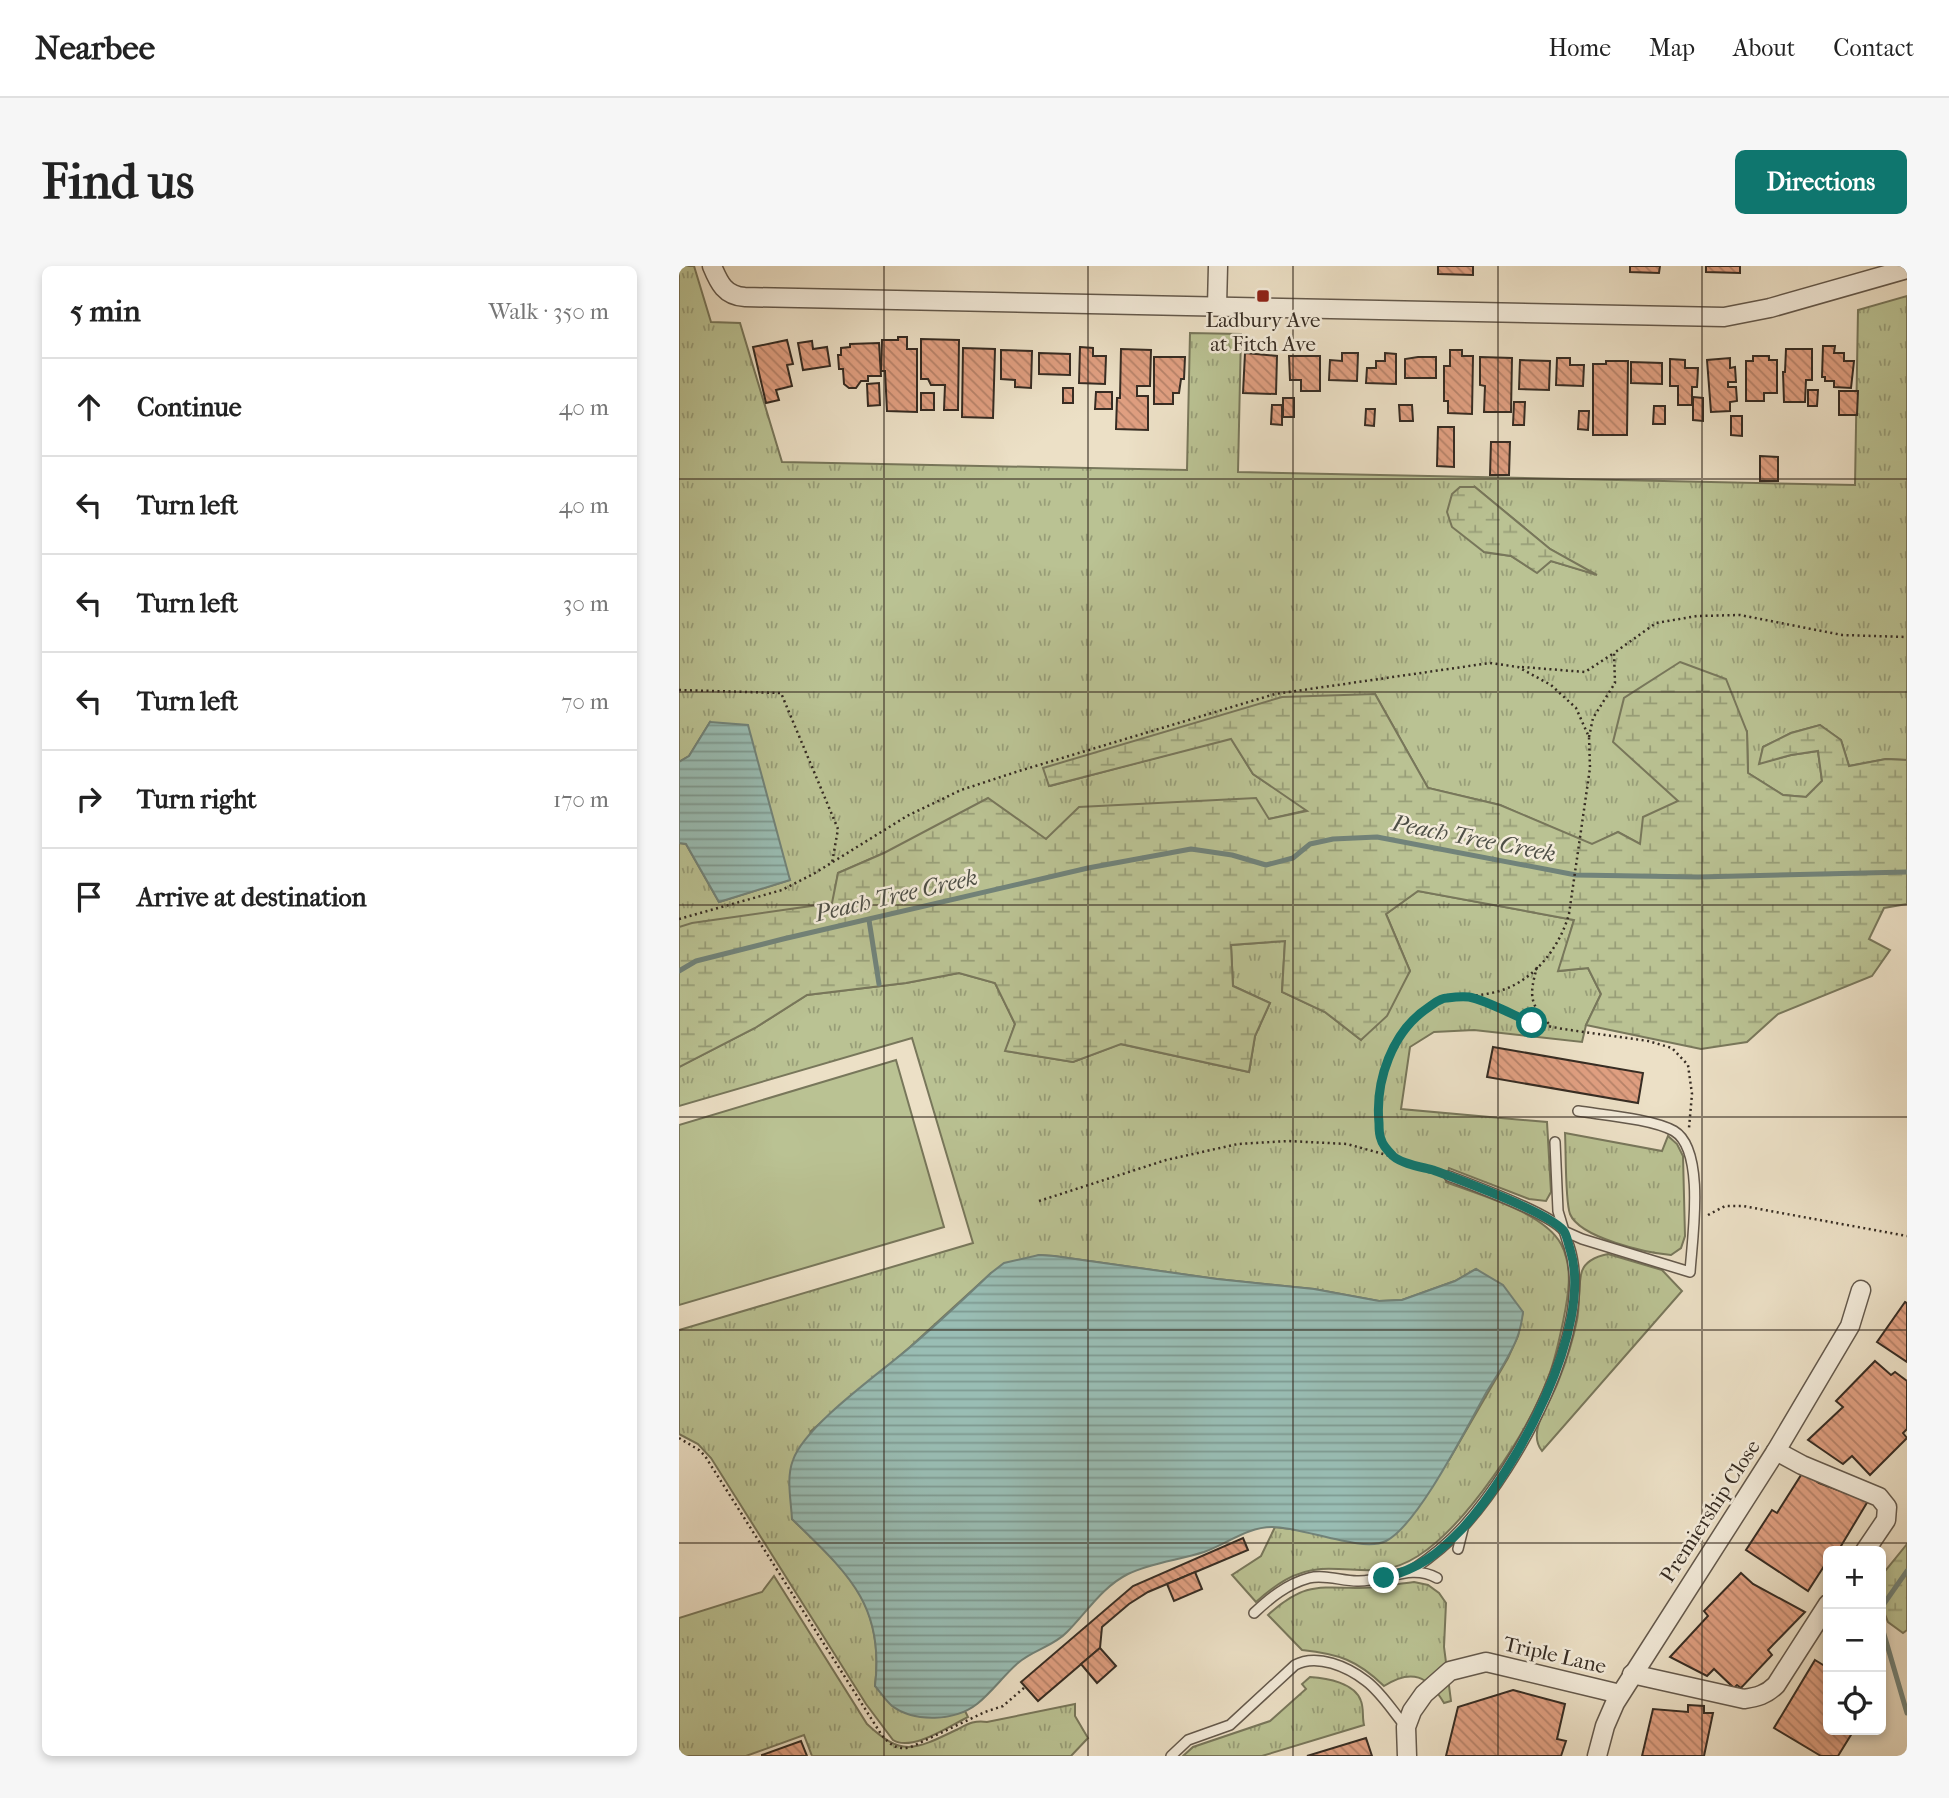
<!DOCTYPE html>
<meta charset="utf-8">
<style>
body{margin:0;font-family:"IM FELL French Canon",serif;background:#f6f6f6;color:#222}
.controls{position:absolute;right:21px;bottom:21px;display:grid;overflow:hidden;border-radius:10px;box-shadow:0 4px 10px #0003}
.controls button{width:63px;height:63px;display:grid;place-items:center;padding:0;border:0;border-bottom:2px solid #e0e0e0;background:#fff;color:#222;font:35px sans-serif}
.stop{position:absolute;width:21px;height:21px;margin:-16px;border:5px solid #0f766e;border-radius:50%;background:#fff}
.stop.end{background:#0f766e;border-color:#fff;box-shadow:0 2px 7px #0008}
.list{margin:0;padding:0;list-style:none}
h2{display:flex;justify-content:space-between;align-items:center;height:91px;margin:0;padding:0 28px;font-size:30px}
h2 small{font-size:23px;font-weight:400;color:#767676}
.list li{display:grid;grid-template-columns:46px 1fr auto;gap:21px;align-items:center;box-sizing:border-box;height:98px;padding:0 28px;border-top:2px solid #e0e0e0}
.list b{display:block;font-size:26px;white-space:nowrap}
.list em{font-size:23px;font-style:normal;color:#767676}
.icon{flex:none;width:38px;height:38px;fill:none;stroke:currentColor;stroke-width:2;stroke-linecap:round;stroke-linejoin:round}
.map{position:relative;flex:none;width:1228px;height:1490px;overflow:hidden;border-radius:10px}
header{display:flex;align-items:center;gap:42px;box-sizing:border-box;height:98px;padding:0 35px;background:#fff;border-bottom:2px solid #e0e0e0}
header strong{font-size:33px}
nav{display:flex;gap:38px;margin-inline-start:auto;font-size:24px}
.intro{display:flex;align-items:center;justify-content:space-between;box-sizing:border-box;height:168px;padding:0 42px}
h1{margin:0;font-size:49px}
.button{padding:18px 32px;border-radius:10px;background:#0f766e;color:#fff;font-size:24px;font-weight:700}
main{display:flex;gap:42px;padding:0 42px}
aside{flex:1;background:#fff;border-radius:10px;box-shadow:0 4px 10px #0003}
.map>svg:first-child{display:block}
.grass{fill:url(#grass-tufts);stroke:#78775b;stroke-width:2;fill-rule:evenodd}
.wetland{fill:url(#wetland-marsh);stroke:#78775b;stroke-width:2}
.pitch{fill:#bac293;stroke:#78775b;stroke-width:2}
.water{fill:url(#water-rules);stroke:#71837a;stroke-width:2}
.lines{fill:none;stroke-linecap:round;stroke-linejoin:round}
.stream{stroke:#71837a;stroke-width:5}
.building{fill:url(#building-back-hatch);stroke:#362c23;stroke-width:2}
.lane-casing{stroke:#64594c;stroke-width:12}
.street-casing{stroke:#64594c;stroke-width:21}
.path{stroke:#362c23;stroke-width:2.5;stroke-dasharray:2 3.5;stroke-linecap:butt}
.lane{stroke:#f3ebda;stroke-width:9}
.street{stroke:#f3ebda;stroke-width:18}
.route{stroke:#0f766e;stroke-width:9}
.grid{fill:none;stroke:#362c23;stroke-width:2;stroke-opacity:0.55}
.poi-dot{fill:#8f2418;stroke:#f3ebda;stroke-width:2.5}
.labels{text-anchor:middle;stroke-width:5;stroke-linejoin:round;paint-order:stroke}
.poi-label{font-size:21px;fill:#362c23;stroke:#f3ebda}
.street-label{font-size:21px;fill:#362c23;stroke:#f3ebda}
.water-label{font-size:23px;font-style:italic;fill:#4f5047;stroke:#f3ebda}
</style>
<header>
<strong>Nearbee</strong>
<nav><a>Home</a><a>Map</a><a>About</a><a>Contact</a></nav>
</header>
<div class="intro"><h1>Find us</h1><a class="button">Directions</a></div>
<main>
<aside>
<h2>5 min<small>Walk · 350 m</small></h2>
<ul class="list">
<li><svg class="icon" aria-label="ahead" viewBox="0 0 24 24"><path d="M12 20V5M6 11l6-6 6 6"/></svg><div><b>Continue</b></div><em>40 m</em></li>
<li><svg class="icon" aria-label="left" viewBox="0 0 24 24"><path d="M17 20v-9H6M10 6l-5 5 5 5"/></svg><div><b>Turn left</b></div><em>40 m</em></li>
<li><svg class="icon" aria-label="left" viewBox="0 0 24 24"><path d="M17 20v-9H6M10 6l-5 5 5 5"/></svg><div><b>Turn left</b></div><em>30 m</em></li>
<li><svg class="icon" aria-label="left" viewBox="0 0 24 24"><path d="M17 20v-9H6M10 6l-5 5 5 5"/></svg><div><b>Turn left</b></div><em>70 m</em></li>
<li><svg class="icon" aria-label="right" viewBox="0 0 24 24"><path d="M7 20v-9h11M14 6l5 5-5 5"/></svg><div><b>Turn right</b></div><em>170 m</em></li>
<li><svg class="icon" aria-label="arrive" viewBox="0 0 24 24"><path d="M6 21V4h12l-3 4 3 4H6"/></svg><div><b>Arrive at destination</b></div></li>
</ul>
</aside>
<div class="map">
<svg width="1228" height="1490" viewBox="0 0 1228 1490">
<defs>
<pattern id="grass-tufts" width="24" height="20" patternUnits="userSpaceOnUse" patternTransform="scale(1.75)"><rect width="24" height="20" fill="#bac293"/><path d="M3 7l-1-3M5 7V3M7 7l1-3M15 17l-1-3M17 17v-4M19 17l1-3" fill="none" stroke="#989e78"/></pattern>
<pattern id="wetland-marsh" width="20" height="14" patternUnits="userSpaceOnUse" patternTransform="scale(1.75)"><rect width="20" height="14" fill="#bac293"/><path d="M1 5h8M5 5V1M11 12h8M15 12V8" fill="none" stroke="#989e78"/></pattern>
<pattern id="water-rules" width="6" height="5" patternUnits="userSpaceOnUse" patternTransform="scale(1.75)"><rect width="6" height="5" fill="#99bdb4"/><path d="M0 2.5h6" fill="none" stroke="#7e9a92"/></pattern>
<pattern id="building-back-hatch" width="6" height="6" patternUnits="userSpaceOnUse" patternTransform="scale(1.75)"><rect width="6" height="6" fill="#e09f81"/><path d="M-1 5l2 2M0 0l6 6M5-1l2 2" fill="none" stroke="#b68269"/></pattern>
</defs>
<rect width="100%" height="100%" fill="#ece0c6"/>
<filter id="stains"><feTurbulence type="fractalNoise" baseFrequency=".00286" numOctaves="4"/><feColorMatrix values="0 0 0 0 .2 0 0 0 0 .09 0 0 0 0 .02 0 0 0 .5 -.17"/></filter>
<radialGradient id="worn" r=".72"><stop offset=".6" stop-color="#630" stop-opacity="0"/><stop offset="1" stop-color="#630" stop-opacity=".3"/></radialGradient>
<!-- grass -->
<g class="grass">
<path d="M0 0H15L32 56 61 57 103 196 508 204 511 67 562 68 559 206 1176 219 1179 44 1228 30V494L1207 493 1170 500 1162 474 1141 459 1112 467 1084 481 1081 497 1112 489 1139 485 1143 515 1127 531 1104 529 1069 507 1068 466 999 535 961 578 939 566 913 579 821 539 749 522 696 428 371 520 552 472 574 508 629 544 590 553 205 587 159 607 154 637 0 670V577L7 578 40 636 111 614 31 456 10 490 0 496ZM796 221 871 283 913 307 872 295 858 306 832 290 805 286Z"/>
<path d="M739 625 895 654 880 705 909 702 922 728 907 759 903 776 795 764 755 766 731 781 722 843 868 856 872 926 867 935 850 933 770 902 767 916C800 929 865 946 882 978 895 1002 889 1031 884 1056 880 1074 876 1095 869 1112 849 1166 788 1259 739 1290 703 1313 678 1301 642 1303 615 1305 596 1319 577 1336L553 1309 582 1290 596 1261 635 1266 770 1194 829 1092 839 1070 844 1046 797 1003 776 1015 723 1034 700 1035 635 1023 538 1013 375 990 360 989 312 1007 231 1081 132 1165 113 1253C168 1306 206 1337 196 1420L264 1451 286 1445 289 1451C270 1460 233 1486 214 1474L187 1438 32 1192 19 1178 0 1168V1064L294 977 233 772 0 840V801L76 762 128 729 227 717 280 707 316 717 336 758 327 785 394 796 441 778 570 806 576 770 591 737 554 720 552 679 606 675 603 726 646 746 682 774 731 705 707 648Z"/>
<path d="M886 867 983 885 989 870 998 878 1004 890 1006 970 1002 982 992 989C968 987 901 972 891 948 886 935 887 884 886 867Z"/>
<path d="M929 988 983 1004 1003 1025 863 1185C847 1165 872 1136 879 1116 887 1096 894 1074 898 1054 901 1040 899 1016 903 1005 907 994 919 990 929 988Z"/>
<path d="M95 1310 188 1458C222 1490 234 1485 277 1464 289 1458 295 1454 308 1456L396 1438V1450L409 1472 392 1490H133L125 1469 67 1490H0V1352L83 1326Z"/>
<path d="M735 1316 749 1319 760 1327 767 1337 765 1381 772 1435 765 1437C749 1410 733 1402 705 1420 678 1394 660 1388 623 1384L589 1349C623 1318 636 1321 680 1322 698 1322 717 1318 735 1316Z"/>
<path d="M631 1411C648 1412 676 1417 682 1435 685 1443 683 1451 685 1459L583 1490H504L514 1481 591 1455 627 1423 623 1418Z"/>
</g>
<!-- wetland -->
<g class="wetland">
<polygon points="781,221 796,221 871,283 918,309 872,295 858,307 832,290 805,286 773,261 768,246 773,228"/>
<polygon points="1001,396 1047,413 1068,466 1069,507 1104,529 1127,531 1143,515 1139,485 1112,489 1080,498 1084,481 1112,467 1141,459 1162,474 1170,500 1207,493 1228,494 1228,638 1205,642 1190,673 1211,684 1193,710 1099,748 1068,776 1022,783 907,759 922,728 909,702 879,705 895,654 739,625 707,648 731,705 708,750 682,774 646,746 603,726 606,675 552,679 554,720 591,737 576,770 570,806 442,778 394,796 326,785 336,758 316,717 280,707 227,717 128,729 76,762 0,801 0,661 13,657 153,637 159,607 205,587 309,532 367,573 400,541 577,532 590,553 628,545 574,508 552,473 370,520 364,502 603,431 696,428 749,522 821,539 913,578 939,566 961,578 964,551 999,535 934,476 945,432"/>
<polygon points="1228,1278 1228,1364 1224,1367 1209,1356 1202,1338 1202,1310"/>
</g>
<!-- pitch -->
<polygon class="pitch" points="217,794 265,961 0,1039 0,859"/>
<!-- water -->
<g class="water">
<polygon points="31,456 69,459 111,614 40,636 7,578 0,577 0,496 10,490"/>
<path d="M360 989 375 990 538 1013 635 1023 700 1035 723 1034 776 1015 797 1003 824 1019 844 1046C843 1055 841 1064 838 1072 830 1092 818 1109 807 1127 788 1161 739 1259 707 1275 683 1287 625 1261 593 1261 568 1261 548 1278 525 1286 500 1294 471 1297 449 1308 423 1321 408 1346 388 1366 375 1380 354 1384 339 1397 325 1409 313 1426 298 1438 276 1455 236 1457 213 1440 207 1435 201 1426 196 1420 206 1338 167 1306 113 1253 112 1234 107 1212 114 1194 126 1160 198 1109 229 1083 257 1059 285 1033 312 1007L325 997Z"/>
</g>
<g class="lines">
<!-- stream -->
<g class="stream">
<polyline points="190,654 200,718"/>
<polyline points="0,705 17,695 104,673 409,602 512,583 553,589 587,599 614,592 631,578 654,573 698,571 897,609 1019,611 1228,606"/>
<polyline points="1202,1342 1228,1305"/>
<polyline points="1202,1358 1228,1447"/>
</g>
</g>
<!-- building -->
<g class="building">
<polygon points="759,0 794,0 794,9 759,8"/>
<polygon points="951,0 981,0 980,7 951,6"/>
<polygon points="1027,0 1061,0 1061,7 1027,6"/>
<polygon points="219,71 228,71 228,83 238,83 238,146 208,145 206,105 202,105 203,74 219,74"/>
<polygon points="242,73 280,74 279,144 265,144 266,119 252,119 249,113 242,113"/>
<polygon points="108,74 114,98 108,99 113,120 97,124 100,134 87,137 74,81"/>
<polygon points="133,75 134,83 148,81 151,100 124,104 119,77"/>
<polygon points="200,77 202,110 189,110 189,115 182,115 177,122 170,122 165,118 164,103 160,103 159,89 162,89 162,82 171,81 171,78"/>
<polygon points="1144,80 1156,80 1155,87 1165,87 1165,95 1175,95 1172,122 1155,121 1155,115 1146,115 1146,111 1143,111"/>
<polygon points="401,81 414,82 414,90 427,90 426,118 400,117"/>
<polygon points="284,82 316,83 314,152 283,151"/>
<polygon points="442,83 472,84 471,120 458,120 458,130 469,130 469,164 437,163 438,132 441,132"/>
<polygon points="1107,83 1133,83 1133,114 1127,114 1126,136 1105,136 1104,106 1106,106"/>
<polygon points="322,84 353,85 352,122 336,121 336,114 322,113"/>
<polygon points="771,84 783,84 783,90 794,90 793,148 769,147 769,135 765,135 765,100 771,100"/>
<polygon points="360,87 391,88 391,109 360,108"/>
<polygon points="566,87 598,90 597,128 564,127"/>
<polygon points="663,87 679,87 678,115 650,114 651,94 663,95"/>
<polygon points="706,87 717,88 717,118 687,117 688,102 697,102 697,95 706,95"/>
<polygon points="610,90 641,90 641,125 622,125 622,114 611,114"/>
<polygon points="1074,90 1090,90 1090,94 1098,94 1098,127 1085,127 1085,135 1067,135 1067,95 1074,95"/>
<polygon points="475,91 506,91 505,113 502,113 500,127 494,127 494,138 475,138"/>
<polygon points="739,91 757,91 757,112 726,112 726,93"/>
<polygon points="801,91 833,92 832,146 805,146 806,120 801,119"/>
<polygon points="878,92 891,92 891,99 905,99 904,120 877,119"/>
<polygon points="1051,92 1051,102 1056,101 1057,116 1049,116 1049,121 1057,121 1058,135 1051,136 1051,145 1032,146 1028,94"/>
<polygon points="991,93 1006,94 1006,102 1019,102 1018,121 1013,121 1013,139 999,139 999,120 991,120"/>
<polygon points="841,94 871,95 870,124 840,123"/>
<polygon points="927,95 949,95 948,169 914,169 914,98 927,98"/>
<polygon points="952,96 983,97 983,118 952,117"/>
<polygon points="200,117 201,139 189,140 188,118"/>
<rect x="384" y="122" width="10" height="15"/>
<polygon points="1129,124 1139,124 1138,140 1129,140"/>
<polygon points="1160,125 1179,125 1178,149 1160,149"/>
<polygon points="417,126 433,126 433,143 416,143"/>
<rect x="242" y="127" width="13" height="17"/>
<polygon points="1014,131 1024,132 1024,155 1014,154"/>
<rect x="604" y="132" width="11" height="19"/>
<polygon points="835,136 846,136 845,159 834,159"/>
<polygon points="593,139 603,139 603,159 592,158"/>
<polygon points="720,139 733,139 734,155 721,155"/>
<polygon points="975,140 986,140 986,158 974,158"/>
<polygon points="687,143 696,143 695,160 686,159"/>
<polygon points="900,145 910,145 909,164 899,163"/>
<polygon points="1052,150 1063,150 1063,170 1052,169"/>
<polygon points="759,161 775,161 775,201 758,200"/>
<polygon points="812,176 831,176 830,209 811,209"/>
<polygon points="1081,190 1099,191 1099,215 1081,215"/>
<polygon points="814,781 964,807 959,837 808,811"/>
<polygon points="1226,1036 1228,1037 1228,1096 1198,1076"/>
<polygon points="1196,1095 1212,1109 1216,1106 1228,1115 1228,1163 1224,1167 1228,1172 1191,1209 1173,1190 1164,1198 1129,1174 1164,1141 1157,1135"/>
<polygon points="1124,1206 1140,1217 1189,1235 1159,1285 1149,1285 1149,1294 1129,1325 1067,1284 1093,1244 1098,1247"/>
<polygon points="564,1272 569,1284 469,1326 450,1338 423,1361 421,1382 359,1435 342,1416 454,1320"/>
<polygon points="516,1306 523,1323 495,1335 488,1318"/>
<polygon points="1062,1307 1074,1318 1126,1346 1089,1384 1093,1389 1062,1422 1058,1419 1055,1422 1035,1403 1028,1410 991,1391 1029,1350 1025,1345"/>
<polygon points="421,1382 437,1400 418,1417 402,1398"/>
<polygon points="1136,1394 1149,1402 1149,1464 1175,1464 1159,1490 1142,1490 1095,1462"/>
<polygon points="834,1424 886,1438 878,1473 887,1475 882,1490 767,1490 779,1441"/>
<polygon points="1009,1439 1025,1440 1025,1447 1034,1447 1025,1490 963,1490 974,1443 1009,1446"/>
<polygon points="687,1472 693,1490 628,1490"/>
<polygon points="122,1475 128,1490 83,1490 83,1489"/>
</g>
<g class="lines">
<!-- lane casing -->
<g class="lane-casing">
<g id="lane">
<path d="M876 876 879 945 885 965 903 973 1011 1006C1013 974 1027 884 995 865 974 853 924 849 899 845"/>
<polyline points="779,1283 784,1263"/>
<path d="M732 1305C751 1292 769 1278 785 1260 839 1200 917 1062 890 980 888 976 887 969 885 965 873 948 793 919 770 910"/>
<path d="M575 1347C591 1332 608 1318 630 1312 645 1308 663 1315 678 1315 707 1316 731 1297 758 1312"/>
<path d="M492 1490 509 1474 551 1459 616 1399C638 1387 669 1401 687 1415 703 1427 714 1446 727 1461"/>
</g>
</g>
<!-- street casing -->
<g class="street-casing">
<g id="street">
<path d="M33 0C40 17 46 30 66 31L1045 51 1091 42 1228 3"/>
<polyline points="538,40 539,0"/>
<polyline points="1097,1185 1123,1199 1200,1231 1208,1241 1207,1254 1186,1285"/>
<path d="M953 1408 1065 1433C1078 1431 1087 1429 1097 1419L1149 1338"/>
<polyline points="728,1490 727,1461 733,1445 745,1428 771,1405 807,1396 941,1428"/>
<polyline points="918,1490 926,1460 936,1437 1097,1185 1171,1060 1182,1024"/>
</g>
</g>
<!-- path -->
<g class="path">
<polyline points="843,401 906,406 935,387"/>
<polyline points="0,424 102,427 159,563 153,597"/>
<polyline points="910,471 914,452 936,417 935,387 977,357 1018,350 1061,349 1163,369 1228,371"/>
<path d="M0 653 103 624 136 607 228 550 282 524 340 505 596 428 811 397 839 401 872 419 897 442 910 471 911 502 890 648C880 684 851 720 812 727 785 733 764 726 742 746 711 775 676 856 714 890 722 897 748 902 759 906"/>
<path d="M858 701C850 730 850 738 872 760"/>
<polyline points="793,732 853,757 884,763 969,775 993,782 1009,799 1013,828 1010,862"/>
<polyline points="360,935 487,894 559,878 609,875 668,878 715,891"/>
<polyline points="1029,949 1046,940 1064,940 1228,970"/>
<path d="M0 1172 20 1184 26 1190 202 1468C210 1478 218 1485 232 1481L306 1446 324 1440 346 1421"/>
</g>
<!-- lane -->
<use href="#lane" class="lane"/>
<!-- street -->
<use href="#street" class="street"/>
</g>
<g class="lines">
<!-- route -->
<path class="route" d="M705 1312C741 1302 758 1289 784 1262 836 1206 916 1061 891 983 889 978 888 968 884 964 867 945 781 914 754 904 743 901 723 898 714 890 710 886 703 878 702 873 700 869 700 862 700 857 696 815 713 765 750 741 756 737 761 732 768 732 775 731 783 730 790 731 807 734 836 750 853 757"/>
</g>
<!-- grid -->
<path class="grid" d="M205 0V1490M409 0V1490M614 0V1490M819 0V1490M1023 0V1490M0 213H1228M0 426H1228M0 639H1228M0 851H1228M0 1064H1228M0 1277H1228"/>
<!-- markers -->
<rect class="poi-dot" x="577" y="23" width="14" height="14" rx="3.5"/>
<g class="labels">
<!-- poi labels -->
<g class="poi-label">
<text x="584" y="61">Ladbury Ave<tspan x="584" dy="24">at Fitch Ave</tspan></text>
</g>
<!-- street labels -->
<g class="street-label">
<text transform="translate(1031 1245) rotate(-57)" y="7">Premiership Close</text>
<text transform="translate(876 1389) rotate(13)" y="7">Triple Lane</text>
</g>
<!-- water labels -->
<g class="water-label">
<text transform="translate(795 572) rotate(11)" y="8">Peach Tree Creek</text>
<text transform="translate(217 629) rotate(-13)" y="8">Peach Tree Creek</text>
</g>
</g>
<rect width="100%" height="100%" filter="url(#stains)"/>
<rect width="100%" height="100%" fill="url(#worn)"/>
</svg>
<div class="controls">
<button>+</button>
<button>−</button>
<button><svg class="icon" aria-label="locate" viewBox="0 0 24 24"><circle cx="12" cy="12" r="6"/><path d="M12 2v4M12 18v4M2 12h4M18 12h4"/></svg></button>
</div>
<div class="stop" style="left:853px;top:757px"></div>
<div class="stop end" style="left:705px;top:1312px"></div>
</div>
</main>
